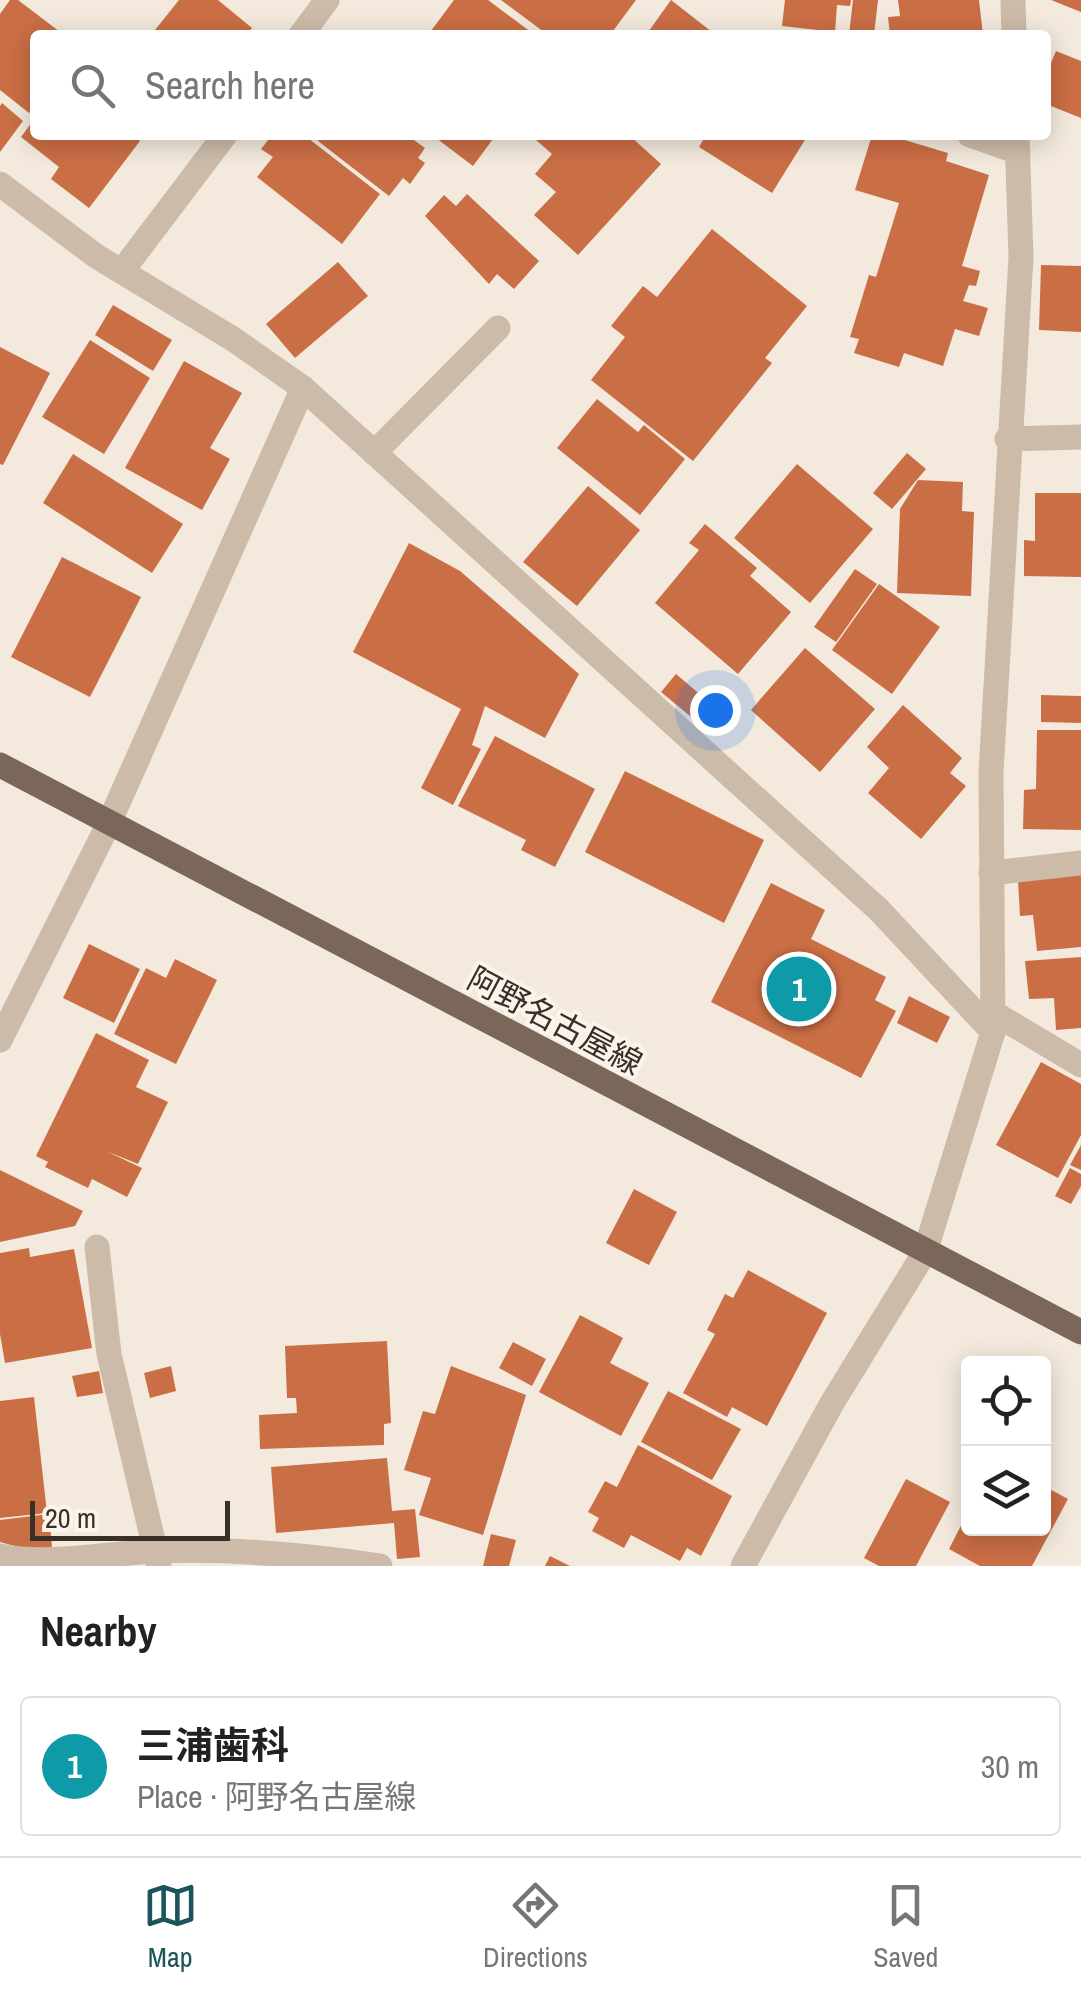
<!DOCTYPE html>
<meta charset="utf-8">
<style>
body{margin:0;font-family:"Archivo Narrow","Noto Sans JP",sans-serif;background:#f2f2f2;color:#222}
.controls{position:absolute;right:30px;bottom:30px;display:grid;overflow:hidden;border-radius:10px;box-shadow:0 5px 25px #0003}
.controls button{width:90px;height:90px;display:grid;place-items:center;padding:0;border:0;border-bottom:2px solid #e0e0e0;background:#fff;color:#222;font:50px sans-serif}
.scale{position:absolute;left:30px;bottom:25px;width:200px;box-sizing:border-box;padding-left:10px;border:5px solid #392f29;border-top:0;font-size:28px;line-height:35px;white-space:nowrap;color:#392f29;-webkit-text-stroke:8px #fbf4ea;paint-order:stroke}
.you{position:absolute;left:715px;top:710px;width:35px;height:35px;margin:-25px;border:8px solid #fff;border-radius:50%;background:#1a73e8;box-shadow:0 0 0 15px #1a73e833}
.badge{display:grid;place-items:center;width:65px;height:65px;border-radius:50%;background:#1d545c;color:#fff;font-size:32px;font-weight:700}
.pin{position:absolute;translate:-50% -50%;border:5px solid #fff;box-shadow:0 2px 10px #0006}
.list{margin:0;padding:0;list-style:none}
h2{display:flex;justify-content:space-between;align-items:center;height:130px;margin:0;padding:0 40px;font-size:42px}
h2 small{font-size:32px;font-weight:400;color:#767676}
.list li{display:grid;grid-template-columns:65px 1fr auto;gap:30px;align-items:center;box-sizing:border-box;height:140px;margin:0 20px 20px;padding:0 20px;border:2px solid #e0e0e0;border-radius:10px}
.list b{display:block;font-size:38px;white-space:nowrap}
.list p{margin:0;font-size:32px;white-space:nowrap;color:#767676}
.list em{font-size:32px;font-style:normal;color:#767676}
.icon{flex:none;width:55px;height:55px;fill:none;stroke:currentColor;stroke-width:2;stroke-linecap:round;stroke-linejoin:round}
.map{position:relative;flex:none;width:1081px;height:1566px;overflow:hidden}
.search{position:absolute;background:#fff;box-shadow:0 5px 25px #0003;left:30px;right:30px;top:30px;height:110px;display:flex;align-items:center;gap:25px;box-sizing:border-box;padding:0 35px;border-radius:10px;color:#767676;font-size:38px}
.sheet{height:290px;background:#fff}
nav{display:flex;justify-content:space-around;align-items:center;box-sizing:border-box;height:140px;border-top:2px solid #e0e0e0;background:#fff;font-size:28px;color:#767676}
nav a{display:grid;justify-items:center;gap:5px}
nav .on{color:#1d545c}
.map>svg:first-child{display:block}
.building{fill:#ca6e45}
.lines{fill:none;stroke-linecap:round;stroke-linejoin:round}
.minor{stroke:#ccbba8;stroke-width:25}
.major{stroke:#7b6759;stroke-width:25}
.labels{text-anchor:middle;stroke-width:8;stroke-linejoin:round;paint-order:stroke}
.street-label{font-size:32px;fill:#392f29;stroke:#fbf4ea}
</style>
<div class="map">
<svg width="1081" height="1566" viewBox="0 0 1081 1566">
<rect width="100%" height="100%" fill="#f3eadd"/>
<!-- building -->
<g class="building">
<polygon points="10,0 18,0 64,35 35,35 35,105 29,113 0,90 0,14"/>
<polygon points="179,0 218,0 252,28 246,35 151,35"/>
<polygon points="454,0 488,0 535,35 428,35"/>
<polygon points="501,0 636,0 610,35 548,35"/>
<polygon points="671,0 712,32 710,35 646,35"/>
<polygon points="785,0 851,0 850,6 837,5 835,32 782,26"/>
<polygon points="853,0 878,0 874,35 849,35"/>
<polygon points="898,0 979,0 983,35 890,35 888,17 900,16"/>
<polygon points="1051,0 1081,0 1081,12"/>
<polygon points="1056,51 1081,61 1081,118 1046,104 1046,75"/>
<polygon points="2,103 23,121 0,152 0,106"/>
<polygon points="35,118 35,135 131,135 140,141 89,208 51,179 59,167 21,137"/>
<polygon points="272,135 304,135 380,194 342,244 257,177 273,157 261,149"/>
<polygon points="322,135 407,135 425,148 418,158 425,163 410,184 403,178 389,196 318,141"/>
<polygon points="432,135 496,135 473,166"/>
<polygon points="540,135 629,135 661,164 578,255 534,215 556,192 535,174 552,154 536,140"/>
<polygon points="706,135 808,135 772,193 699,147"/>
<polygon points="872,135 888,135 948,153 946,161 989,175 962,266 980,271 976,286 969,285 963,301 988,308 979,336 955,329 943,366 904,353 899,367 854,353 859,339 850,337 869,275 876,277 899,203 855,190"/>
<polygon points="467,194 539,261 514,289 497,274 489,284 425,216 444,195 456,206"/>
<polygon points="712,229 807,306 765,358 772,363 693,461 591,380 625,337 611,326 643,286 657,297"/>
<polygon points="338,262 368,296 295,358 266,324"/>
<polygon points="1041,265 1081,266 1081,332 1039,330"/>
<polygon points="113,305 172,340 153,371 95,335"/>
<polygon points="90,340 150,378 104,454 42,417"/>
<polygon points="0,347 50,373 3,465 0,464"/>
<polygon points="184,361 242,393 210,448 230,459 202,510 125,468"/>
<polygon points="597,399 638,432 644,425 685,459 640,515 557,448"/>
<polygon points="907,453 926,469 892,509 873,493"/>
<polygon points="73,454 183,524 152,573 43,503"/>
<polygon points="797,464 873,529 810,603 734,538"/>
<polygon points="918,480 963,482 962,511 974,512 971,596 897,593 900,509"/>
<polygon points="588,486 640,530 577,606 523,562"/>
<polygon points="1035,493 1081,493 1081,577 1024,576 1024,540 1035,541"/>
<polygon points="705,524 757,568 750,576 791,612 738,674 655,603 699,550 689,543"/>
<polygon points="409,543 460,571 579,674 545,738 485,706 472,745 481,749 453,805 421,788 461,709 353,652"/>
<polygon points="62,557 141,597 90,697 11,657"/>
<polygon points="855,569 877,584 836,642 814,627"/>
<polygon points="879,584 940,627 892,694 832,650"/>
<polygon points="805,648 875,709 820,772 751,710"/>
<polygon points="676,674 717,709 702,726 661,692"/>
<polygon points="1041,695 1081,696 1081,723 1041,722"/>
<polygon points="903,705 962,758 950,773 966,786 921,839 868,793 889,768 867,747"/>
<polygon points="1037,730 1081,730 1081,830 1023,829 1024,790 1036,789"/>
<polygon points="495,736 595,789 555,867 521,850 526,840 458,806"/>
<polygon points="625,771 764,840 724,923 585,852"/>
<polygon points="1081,875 1081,947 1037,951 1033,915 1020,916 1018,880"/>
<polygon points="771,883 825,910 811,939 886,977 875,1000 896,1011 861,1078 711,1002"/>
<polygon points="89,944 140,969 114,1023 63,998"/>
<polygon points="1081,957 1081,1028 1056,1030 1054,998 1029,999 1025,961"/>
<polygon points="175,959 217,980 176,1064 114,1034 146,968 166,978"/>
<polygon points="909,996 950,1017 937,1043 897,1023"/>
<polygon points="96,1033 149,1060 136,1087 168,1102 138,1164 106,1151 142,1168 127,1197 92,1179 88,1188 45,1167 48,1162 36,1156"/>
<polygon points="1041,1062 1081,1084 1081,1135 1058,1178 996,1145"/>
<polygon points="1081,1145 1081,1170 1070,1165"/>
<polygon points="1070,1168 1081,1174 1081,1186 1071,1204 1055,1196"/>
<polygon points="0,1170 83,1211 75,1226 0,1242"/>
<polygon points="634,1189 677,1212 649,1265 606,1243"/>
<polygon points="29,1248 30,1257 74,1249 92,1348 5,1363 0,1334 0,1253"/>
<polygon points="748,1270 827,1313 767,1426 732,1407 727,1417 683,1393 715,1334 707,1330 725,1294 733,1298"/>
<polygon points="580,1315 623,1338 610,1363 649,1383 621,1436 539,1392"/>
<polygon points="387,1341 391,1423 384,1424 384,1445 260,1449 259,1415 297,1413 296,1398 287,1398 285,1346"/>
<polygon points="513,1342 546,1359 532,1386 499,1368"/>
<polygon points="171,1366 176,1391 150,1398 144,1373"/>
<polygon points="451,1366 526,1395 483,1535 419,1515 431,1478 404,1470 423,1411 435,1414"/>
<polygon points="99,1371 103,1393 77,1397 72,1376"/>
<polygon points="668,1391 741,1429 712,1480 641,1442"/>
<polygon points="34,1397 47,1513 0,1518 0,1401"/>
<polygon points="638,1445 732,1496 701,1556 687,1548 680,1561 631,1535 624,1548 592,1531 599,1518 588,1512 605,1481 617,1487"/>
<polygon points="387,1458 392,1511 415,1509 420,1557 397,1559 394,1523 276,1533 271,1467"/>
<polygon points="906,1479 950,1502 916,1566 879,1566 864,1558"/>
<polygon points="1044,1486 1068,1499 1032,1566 980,1566 949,1549 968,1512 968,1528 1044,1528"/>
<polygon points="49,1514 52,1547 29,1550 0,1542 0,1520"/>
<polygon points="491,1534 516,1540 509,1566 483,1566"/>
<polygon points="550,1556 570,1566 545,1566"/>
</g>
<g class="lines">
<!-- minor -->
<g class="minor">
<polyline points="1013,0 1014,35"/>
<polyline points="301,35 327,0"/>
<polyline points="970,135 1018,152"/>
<polyline points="0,184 96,256 233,339 303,388 879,910 993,1032"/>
<polyline points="122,271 225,135"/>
<polyline points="1007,439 1081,437"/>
<polyline points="374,453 498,328"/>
<polyline points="991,873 1081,863"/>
<polyline points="992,1012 1081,1065"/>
<polyline points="0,1040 109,823 303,388"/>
<polyline points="97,1247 109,1354 159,1566"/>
<path d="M0 1556C52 1566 106 1553 159 1551 234 1548 306 1555 380 1566"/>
<polyline points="743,1566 832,1403 925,1252 993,1032 991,772 1021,257 1017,135"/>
</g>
<!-- major -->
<polyline class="major" points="0,765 1081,1332"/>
</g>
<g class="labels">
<!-- street labels -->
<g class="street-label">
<text transform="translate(555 1021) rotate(28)" y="11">阿野名古屋線</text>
</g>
</g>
</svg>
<div class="controls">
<button><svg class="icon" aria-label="locate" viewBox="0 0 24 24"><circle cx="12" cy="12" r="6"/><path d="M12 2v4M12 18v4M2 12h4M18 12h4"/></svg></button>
<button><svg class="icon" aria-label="layers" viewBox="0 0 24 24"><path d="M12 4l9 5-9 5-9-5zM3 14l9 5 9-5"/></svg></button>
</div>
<div class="scale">20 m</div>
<div class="you"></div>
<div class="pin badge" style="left:799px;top:989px;background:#0f9aa8">1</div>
<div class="search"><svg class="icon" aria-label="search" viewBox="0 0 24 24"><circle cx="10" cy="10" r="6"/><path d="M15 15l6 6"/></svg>Search here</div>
</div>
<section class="sheet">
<h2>Nearby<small></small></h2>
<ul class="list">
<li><span class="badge" style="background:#0f9aa8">1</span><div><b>三浦歯科</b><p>Place · 阿野名古屋線</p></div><em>30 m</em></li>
</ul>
</section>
<nav>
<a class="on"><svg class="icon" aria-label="map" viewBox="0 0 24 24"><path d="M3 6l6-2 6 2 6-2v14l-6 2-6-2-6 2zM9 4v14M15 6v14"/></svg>Map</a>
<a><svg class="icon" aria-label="directions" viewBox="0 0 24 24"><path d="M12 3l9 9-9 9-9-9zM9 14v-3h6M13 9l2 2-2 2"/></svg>Directions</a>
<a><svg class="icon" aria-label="saved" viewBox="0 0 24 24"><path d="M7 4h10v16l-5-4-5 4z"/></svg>Saved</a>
</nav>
